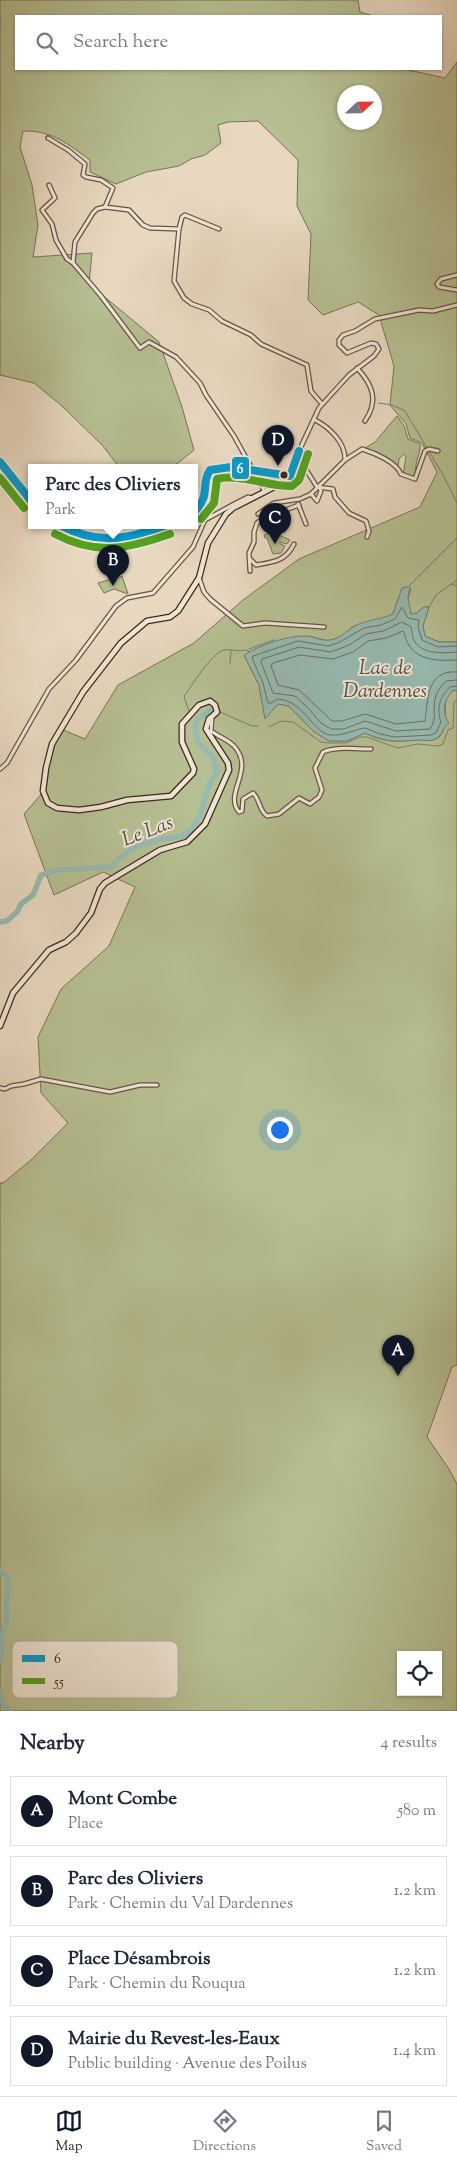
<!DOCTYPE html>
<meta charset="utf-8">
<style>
body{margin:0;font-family:"Sorts Mill Goudy",serif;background:#f2f2f3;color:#1f2937}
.controls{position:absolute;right:15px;bottom:15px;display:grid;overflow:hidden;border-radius:0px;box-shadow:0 1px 4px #0004}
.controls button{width:45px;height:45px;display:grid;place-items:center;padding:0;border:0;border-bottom:1px solid #e0e1e3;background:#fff;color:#1f2937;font:25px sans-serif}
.compass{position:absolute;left:337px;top:85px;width:45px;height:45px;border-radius:50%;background:#fff;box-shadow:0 1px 4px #0004;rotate:68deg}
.you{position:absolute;left:279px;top:1129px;width:18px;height:18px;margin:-12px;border:4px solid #fff;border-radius:50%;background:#1a73e8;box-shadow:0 0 0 8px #1a73e833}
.badge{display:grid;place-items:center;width:32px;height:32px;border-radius:50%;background:#111827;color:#fff;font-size:16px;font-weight:700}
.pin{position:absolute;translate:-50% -41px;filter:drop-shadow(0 1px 2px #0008)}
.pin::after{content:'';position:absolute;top:26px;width:18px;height:15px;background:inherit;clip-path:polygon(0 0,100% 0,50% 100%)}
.popup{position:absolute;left:28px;top:464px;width:170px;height:65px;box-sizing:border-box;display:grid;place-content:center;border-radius:0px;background:#fff;filter:drop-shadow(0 1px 4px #0005);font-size:16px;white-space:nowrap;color:#747a83}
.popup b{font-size:19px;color:#1f2937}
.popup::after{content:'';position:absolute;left:50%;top:100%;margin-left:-10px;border:10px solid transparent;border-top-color:#fff}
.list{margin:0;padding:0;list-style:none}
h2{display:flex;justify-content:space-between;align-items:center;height:65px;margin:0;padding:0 20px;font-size:21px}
h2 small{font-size:16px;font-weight:400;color:#747a83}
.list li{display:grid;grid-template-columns:32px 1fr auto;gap:15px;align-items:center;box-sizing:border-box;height:70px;margin:0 10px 10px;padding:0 10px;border:1px solid #e0e1e3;border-radius:0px}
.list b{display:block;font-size:19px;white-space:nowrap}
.list p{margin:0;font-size:16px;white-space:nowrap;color:#747a83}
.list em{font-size:16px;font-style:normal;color:#747a83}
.icon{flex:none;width:28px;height:28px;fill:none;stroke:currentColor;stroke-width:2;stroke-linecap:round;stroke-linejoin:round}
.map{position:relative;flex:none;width:457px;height:1711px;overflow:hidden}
.search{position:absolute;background:#fff;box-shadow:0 1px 4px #0004;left:15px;right:15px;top:15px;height:55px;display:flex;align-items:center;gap:12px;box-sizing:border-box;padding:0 18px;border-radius:0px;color:#747a83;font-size:19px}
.sheet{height:385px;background:#fff}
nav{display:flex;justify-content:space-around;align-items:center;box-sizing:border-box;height:70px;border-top:1px solid #e0e1e3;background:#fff;font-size:14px;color:#747a83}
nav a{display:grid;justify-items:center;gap:2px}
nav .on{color:#111827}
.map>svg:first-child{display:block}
.green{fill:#b6bf92;stroke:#787456;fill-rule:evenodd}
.water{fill:#97bab1;stroke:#728075}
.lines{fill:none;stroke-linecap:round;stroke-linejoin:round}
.shore{stroke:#697166;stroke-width:1}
.stream{stroke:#728075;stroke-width:1}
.river{stroke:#97bab1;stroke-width:5.5}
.street-casing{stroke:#665444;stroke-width:5.5}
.secondary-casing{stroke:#3b281b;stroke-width:7}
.street{stroke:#f0e6d6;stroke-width:3}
.secondary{stroke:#f0e6d6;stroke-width:4.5}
.bus-1-casing{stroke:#f0e6d6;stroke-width:11}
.bus-2-casing{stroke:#f0e6d6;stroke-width:11}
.bus-1{stroke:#0b9ac9;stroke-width:8}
.bus-2{stroke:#55a120;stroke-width:8}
.bus-dot{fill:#3b281b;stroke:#f0e6d6;stroke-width:2}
.labels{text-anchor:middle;stroke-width:4;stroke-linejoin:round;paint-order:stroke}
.water-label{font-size:20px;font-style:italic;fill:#524c40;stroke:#f0e6d6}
.key{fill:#f0e6d6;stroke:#baad9e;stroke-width:1}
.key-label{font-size:14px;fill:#3b281b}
.line-badge{stroke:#f0e6d6;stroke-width:2}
.badge-label{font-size:14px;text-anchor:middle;font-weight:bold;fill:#fff}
</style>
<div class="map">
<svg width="457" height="1711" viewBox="0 0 457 1711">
<rect width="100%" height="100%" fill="#e8d8c0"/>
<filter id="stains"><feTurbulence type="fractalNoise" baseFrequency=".004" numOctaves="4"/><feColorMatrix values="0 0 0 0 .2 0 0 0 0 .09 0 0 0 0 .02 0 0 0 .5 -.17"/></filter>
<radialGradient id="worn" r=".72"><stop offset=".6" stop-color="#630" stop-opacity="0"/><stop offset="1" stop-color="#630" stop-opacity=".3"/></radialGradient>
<!-- green -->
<g class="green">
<path d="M0 0H358L360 12 373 16H16V69H404L445 78 457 62V642H439L425 636 423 626 429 607H424L417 613 411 614 408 598 411 589 402 588 393 614 379 620 363 623 352 627 343 636 328 641 309 636 244 655 259 685 265 718 278 704 289 706 313 731 329 741H347L365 733C389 744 396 741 421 740 428 740 435 742 440 736 448 727 445 711 445 699L453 690 457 691V1365L452 1367 427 1437 449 1469 457 1484V1711H0V1183H3L31 1160 68 1123 41 1093 38 1037 61 989 109 946 135 887 103 872 54 895 24 814 44 791 47 765 61 729 85 739 118 685 194 643 243 600 299 559 420 507 437 472 422 443 410 438 406 424 390 405 394 366 379 315 358 302 323 315 308 300 311 234 297 206 298 160 258 121 228 122 218 125 221 143 205 155 191 159 179 166 146 172 116 184 90 172V160C68 144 51 130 23 131L20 147 32 185 38 225 33 257 92 253 89 284 159 342 182 407 194 450 173 467H119L103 446 62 406 34 383 0 375ZM344 92H374V122H344ZM401 1655H438V1692H401Z"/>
<path d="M397 416 404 426 408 439 420 444C421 454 414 462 416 473L414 477 403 475 406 456 403 454 399 459 398 467 375 452 365 448 375 442Z"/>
<polygon points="270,533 271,536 279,535 290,540 287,544 280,542 280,544 285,546 281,553 273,554 267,538 265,538 264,535"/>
<polygon points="122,576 128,594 114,589 104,593 98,583"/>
</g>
<!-- water -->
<path class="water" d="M410 586 408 598 411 614 417 613 424 607H429L423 626 425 636 439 642H457V691L453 690C444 700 441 712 449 723 443 727 443 734 437 738 431 742 425 740 418 740 396 742 385 742 365 733L347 741H329L313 731 289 706 278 704 265 719 259 685 244 655C260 645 288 635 307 636 314 637 322 641 329 640 340 639 345 632 353 627 364 620 380 620 393 614L402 588Z"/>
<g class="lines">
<!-- shore -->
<g class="shore">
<path d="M457 646 438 647 422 640 418 627 419 620 408 618 402 607 395 619 381 625 364 628 338 643 328 646 298 641 253 656 252 658 263 683 268 703H271L278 699C306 702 313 734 331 735 344 736 352 730 365 728L380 734 395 737 431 735 436 733 441 722C436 709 440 696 450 687L457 686"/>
<path d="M457 652C444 653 424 655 415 642 412 638 412 631 411 627L402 622 383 631 366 634 349 645 331 652 299 647 262 659 261 662 273 693 295 696 308 708 321 723 331 729H344L365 721 396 731 430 729C441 713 425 702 446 681L457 680"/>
<path d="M457 660C441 661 418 661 409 645 405 640 406 635 403 631L386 638 368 641 353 652 333 659 300 655 273 663 271 666 278 685 299 690 332 721H342L365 714 396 724 425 721C428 702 426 669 457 672"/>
</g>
<!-- stream -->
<g class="stream">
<polyline points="0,19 0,26"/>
<polyline points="379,403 392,405 405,411 443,475 457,503"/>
<polyline points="451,584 457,586"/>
<polyline points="410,585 457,538"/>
<polyline points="429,607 436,595 457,580"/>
<polyline points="249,649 274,640"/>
<polyline points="230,663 231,651"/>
<path d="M189 711 184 697C190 687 213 652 224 650 232 649 239 652 247 650L249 652"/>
<polyline points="220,712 252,726 258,726"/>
<polyline points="269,727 281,721 293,722 321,742 329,743 346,743 360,737 367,737 397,748 418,744 438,746 443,744 448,730 453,728 454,702 457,700"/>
</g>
<!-- river -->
<g class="river">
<path d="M0 922 7 921 17 912 21 904 33 895 41 875 58 870 111 867C125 849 147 842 169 838 178 837 184 837 190 830 201 819 203 805 207 791 208 785 214 777 217 771L213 758 198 743 195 726 197 720 214 708"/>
<polyline points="0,1570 7,1578 9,1585 6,1607 7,1620 1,1637 2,1653 0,1660"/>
<polyline points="0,1692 3,1703 9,1711"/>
</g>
<!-- street casing -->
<g class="street-casing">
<g id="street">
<polyline points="48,138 68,150 85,164 83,175 86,177 101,180 113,188 105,207"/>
<polyline points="49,185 55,198 42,210 52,224 56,240 67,259 73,263 101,296 140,348 149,342 176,357 200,383 206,395 234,436 265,492"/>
<polyline points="219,229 185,215 182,217 179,229 174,281 184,298 192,304 209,310 222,321 251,335 261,344 307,365 311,391 322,404"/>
<polyline points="73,263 75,242 93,213 97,209 105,207 129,210 143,225 150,228 179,229"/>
<polyline points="457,275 441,279 437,284 439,287 457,290"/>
<path d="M357 368C373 385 379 401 365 421"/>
<path d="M315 420C329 427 345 442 345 459"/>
<polyline points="294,465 305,468 317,487"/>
<polyline points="290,476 299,451 319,408 349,375 374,356 379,349 376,344 371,343 347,353 339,345 339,340 343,335 355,331 375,319 419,310 433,311 457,305"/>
<polyline points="317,487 333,489 335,497 349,513 366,521 369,531 367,537"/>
<polyline points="311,494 317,501 321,491 319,486"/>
<polyline points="24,495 27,505 32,511"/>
<polyline points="298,504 306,524"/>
<path d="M258 514 274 503 300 499 311 494 345 460 362 449C375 453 396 462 401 474L415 479 425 451 429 449 438 451"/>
<polyline points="47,525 63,530 81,539"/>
<polyline points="81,539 86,542 99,543"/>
<path d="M250 559 256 565C274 562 286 561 294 544"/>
<polyline points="250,571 249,553 254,542 254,532 257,523 264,518 299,505"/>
<polyline points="199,578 204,592 210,599 243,626 265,623 324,627"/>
<path d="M212 717 211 731C219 737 227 739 234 746 256 770 223 793 239 812L242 811 243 799 253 793C260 799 259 811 267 816L279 814 299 798 310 804 319 797 322 790 315 768 323 752C335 746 357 749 371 749"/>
<polyline points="0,769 7,763 49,689 76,660 116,606 127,598 153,593 193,547 205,520 236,503 248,497 253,498"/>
<polyline points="0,1088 5,1089 11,1086 24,1084 41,1079 110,1092 140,1085 157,1085"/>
</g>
</g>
<!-- secondary casing -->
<g class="secondary-casing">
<g id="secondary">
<polyline points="0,462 32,502"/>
<path d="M194 512C207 501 207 492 206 476L212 469 246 468 290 476"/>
<path d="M60 525C97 548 128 539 167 525"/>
<polyline points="0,1026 13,993 49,950 66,942 76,933 91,913 100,889 105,883 160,850 187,842 205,824 229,770 228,763 206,729 209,719 217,712 215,705 210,701 199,705 182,724 182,742 194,769 193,773 171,796 127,800 101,807 79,810 57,808 48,803 43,791 46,768 52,744 83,692 121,643 147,621 170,617 178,611 199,578 208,543 226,514 233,508 286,481 290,476"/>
</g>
</g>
<!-- street -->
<use href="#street" class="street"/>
<!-- secondary -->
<use href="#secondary" class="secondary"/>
<!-- bus-1 casing -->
<g class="bus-1-casing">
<g id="bus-1">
<polyline points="0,462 32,502"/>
<path d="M194 512C212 494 200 485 210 470L231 467 290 476 299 451"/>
<path d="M60 525C99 546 127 539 167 525"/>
</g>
</g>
<!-- bus-2 casing -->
<g class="bus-2-casing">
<g id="bus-2">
<polyline points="0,478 24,508"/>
<path d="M201 519 214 503 217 479C242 473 267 487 292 486L299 480 308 454"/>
<path d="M55 534C97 556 127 549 170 534"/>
</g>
</g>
<!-- bus-1 -->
<use href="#bus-1" class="bus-1"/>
<!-- bus-2 -->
<use href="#bus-2" class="bus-2"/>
</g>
<!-- markers -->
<circle class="bus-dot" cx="284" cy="475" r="4.5"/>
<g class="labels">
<!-- water labels -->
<g class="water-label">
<text x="385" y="674">Lac de<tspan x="385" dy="23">Dardennes</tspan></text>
<text transform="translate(147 830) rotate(-21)" y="7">Le Las</text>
</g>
</g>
<!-- legend -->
<rect x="12" y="1641" width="166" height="57" rx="8" class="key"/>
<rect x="22" y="1655" width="23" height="7" fill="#0b9ac9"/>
<rect x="22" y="1678" width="23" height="6" fill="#55a120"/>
<g class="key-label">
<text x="54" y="1663">6</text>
<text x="54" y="1686">55</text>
</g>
<rect class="line-badge" x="231" y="456" width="19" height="24" rx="5" fill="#0b9ac9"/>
<g class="badge-label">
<text x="240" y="473">6</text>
</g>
<rect width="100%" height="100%" filter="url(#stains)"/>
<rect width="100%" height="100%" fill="url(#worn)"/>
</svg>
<div class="controls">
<button><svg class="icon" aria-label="locate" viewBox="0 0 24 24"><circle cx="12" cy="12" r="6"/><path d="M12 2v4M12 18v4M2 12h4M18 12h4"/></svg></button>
</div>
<svg class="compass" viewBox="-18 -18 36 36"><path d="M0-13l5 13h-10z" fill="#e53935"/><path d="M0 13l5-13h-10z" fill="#747a83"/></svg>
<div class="you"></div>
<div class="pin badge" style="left:398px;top:1376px">A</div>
<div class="pin badge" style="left:113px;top:586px">B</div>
<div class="popup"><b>Parc des Oliviers</b>Park</div>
<div class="pin badge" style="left:275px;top:544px">C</div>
<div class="pin badge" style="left:278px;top:466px">D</div>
<div class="search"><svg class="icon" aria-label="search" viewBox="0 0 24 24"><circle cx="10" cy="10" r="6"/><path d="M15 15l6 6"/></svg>Search here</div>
</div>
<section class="sheet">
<h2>Nearby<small>4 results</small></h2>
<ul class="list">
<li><span class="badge">A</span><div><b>Mont Combe</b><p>Place</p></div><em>580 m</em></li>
<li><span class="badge">B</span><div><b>Parc des Oliviers</b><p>Park · Chemin du Val Dardennes</p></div><em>1.2 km</em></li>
<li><span class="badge">C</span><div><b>Place Désambrois</b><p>Park · Chemin du Rouqua</p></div><em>1.2 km</em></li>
<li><span class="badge">D</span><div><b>Mairie du Revest-les-Eaux</b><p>Public building · Avenue des Poilus</p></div><em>1.4 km</em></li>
</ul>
</section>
<nav>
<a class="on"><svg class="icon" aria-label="map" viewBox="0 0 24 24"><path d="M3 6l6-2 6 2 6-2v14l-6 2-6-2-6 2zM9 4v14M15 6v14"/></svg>Map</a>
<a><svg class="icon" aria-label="directions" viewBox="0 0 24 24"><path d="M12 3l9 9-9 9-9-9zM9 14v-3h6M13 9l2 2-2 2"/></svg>Directions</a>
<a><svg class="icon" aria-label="saved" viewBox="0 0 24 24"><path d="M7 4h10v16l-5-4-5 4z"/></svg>Saved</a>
</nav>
